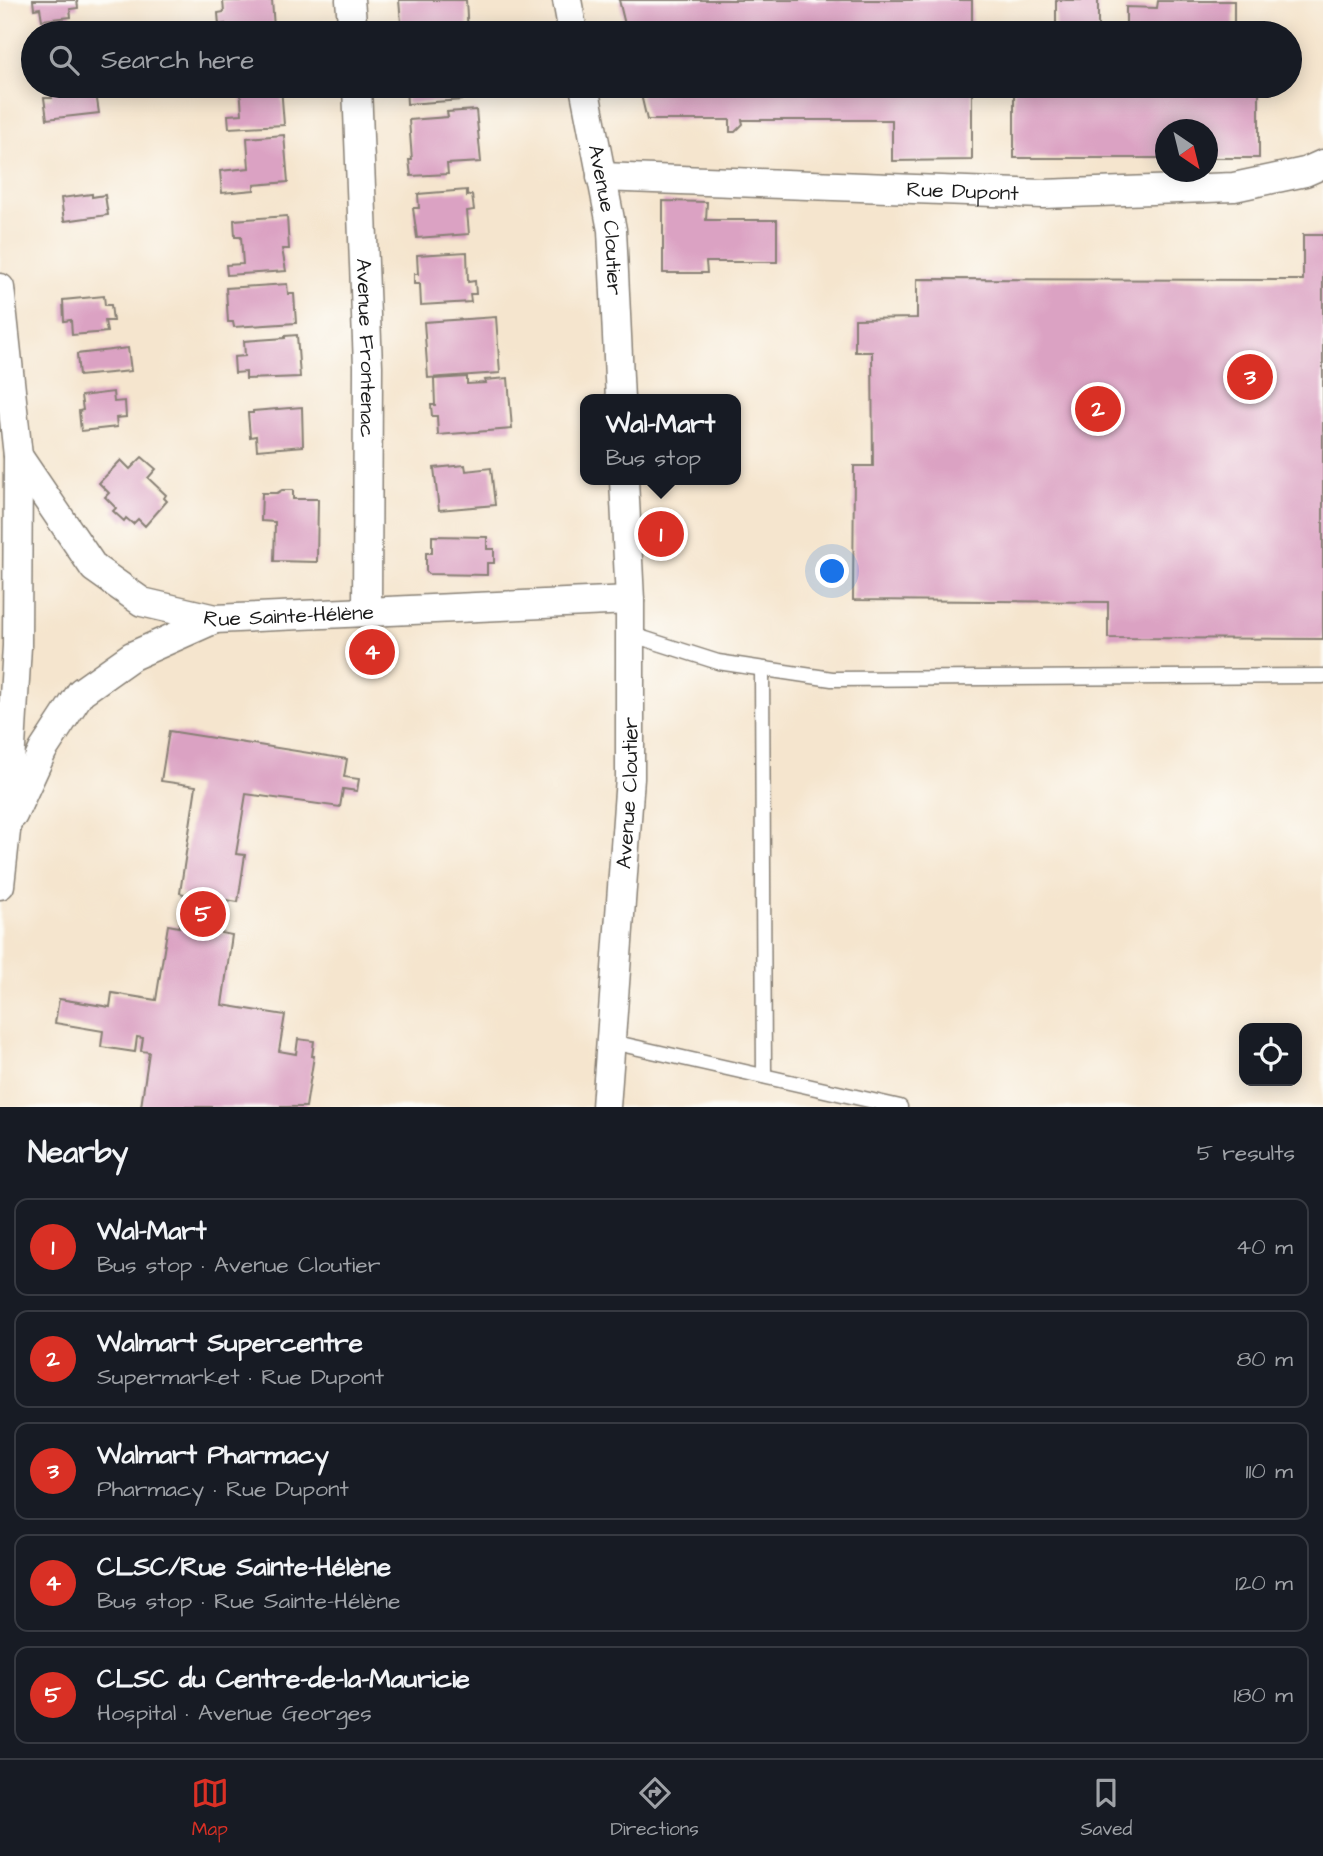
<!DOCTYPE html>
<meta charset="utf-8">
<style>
body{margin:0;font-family:"Architects Daughter",sans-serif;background:#20242c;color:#f1f3f6}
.controls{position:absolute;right:21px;bottom:21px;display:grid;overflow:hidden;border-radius:14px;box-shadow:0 4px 18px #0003}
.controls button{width:63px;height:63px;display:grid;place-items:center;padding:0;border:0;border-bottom:2px solid #363941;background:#171b24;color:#f1f3f6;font:35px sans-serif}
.compass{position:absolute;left:1155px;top:119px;width:63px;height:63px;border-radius:50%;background:#171b24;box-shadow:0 4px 18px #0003;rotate:145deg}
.you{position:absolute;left:833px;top:572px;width:24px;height:24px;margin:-18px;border:5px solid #fff;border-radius:50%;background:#1a73e8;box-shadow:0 0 0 10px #1a73e833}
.badge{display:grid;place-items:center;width:46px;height:46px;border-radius:50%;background:#d93025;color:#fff;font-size:23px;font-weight:700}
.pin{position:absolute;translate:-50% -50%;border:4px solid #fff;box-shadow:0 2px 7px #0006}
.popup{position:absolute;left:580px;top:394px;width:161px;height:91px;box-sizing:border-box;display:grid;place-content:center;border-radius:14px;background:#171b24;filter:drop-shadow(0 2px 5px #0005);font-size:23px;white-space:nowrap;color:#9ea1a6}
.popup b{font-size:26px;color:#f1f3f6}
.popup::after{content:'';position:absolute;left:50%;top:100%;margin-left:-14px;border:14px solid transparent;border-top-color:#171b24}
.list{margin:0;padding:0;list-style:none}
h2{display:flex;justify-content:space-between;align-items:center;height:91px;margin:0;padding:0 28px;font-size:30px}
h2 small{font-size:23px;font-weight:400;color:#9ea1a6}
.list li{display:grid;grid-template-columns:46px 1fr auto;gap:21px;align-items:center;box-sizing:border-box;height:98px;margin:0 14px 14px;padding:0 14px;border:2px solid #363941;border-radius:14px}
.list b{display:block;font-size:26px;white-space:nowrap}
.list p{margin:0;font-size:23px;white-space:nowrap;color:#9ea1a6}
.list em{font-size:23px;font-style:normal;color:#9ea1a6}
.icon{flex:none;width:38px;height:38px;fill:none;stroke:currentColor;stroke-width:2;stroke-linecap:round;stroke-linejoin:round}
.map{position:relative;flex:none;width:1323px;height:1107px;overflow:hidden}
.search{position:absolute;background:#171b24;box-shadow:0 4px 18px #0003;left:21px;right:21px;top:21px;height:77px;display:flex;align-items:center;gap:18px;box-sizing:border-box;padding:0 24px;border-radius:38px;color:#9ea1a6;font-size:26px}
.sheet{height:651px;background:#171b24}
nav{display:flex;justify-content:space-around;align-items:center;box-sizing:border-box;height:98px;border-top:2px solid #363941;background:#171b24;font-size:19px;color:#9ea1a6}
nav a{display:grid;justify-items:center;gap:4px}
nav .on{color:#d93025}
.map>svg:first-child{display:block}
.building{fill:#dba2c3}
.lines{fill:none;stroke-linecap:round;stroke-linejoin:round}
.service-casing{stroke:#888075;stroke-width:17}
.minor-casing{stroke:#888075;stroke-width:31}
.service{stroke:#fff;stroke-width:14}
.minor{stroke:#fff;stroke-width:28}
.labels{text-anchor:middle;stroke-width:5;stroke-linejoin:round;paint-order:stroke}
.street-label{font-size:21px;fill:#1c1c1c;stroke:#fdfcf7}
</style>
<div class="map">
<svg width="1323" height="1107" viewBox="0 0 1323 1107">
<rect width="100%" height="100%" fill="#fdfcf7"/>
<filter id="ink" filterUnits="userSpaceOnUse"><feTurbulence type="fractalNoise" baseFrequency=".0143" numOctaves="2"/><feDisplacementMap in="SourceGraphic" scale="14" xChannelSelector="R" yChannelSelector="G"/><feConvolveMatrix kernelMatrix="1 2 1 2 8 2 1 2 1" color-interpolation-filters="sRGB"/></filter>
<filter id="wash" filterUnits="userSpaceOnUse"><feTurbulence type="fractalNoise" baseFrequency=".00686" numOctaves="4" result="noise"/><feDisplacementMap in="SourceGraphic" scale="28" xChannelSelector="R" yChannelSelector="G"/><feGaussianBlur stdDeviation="1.57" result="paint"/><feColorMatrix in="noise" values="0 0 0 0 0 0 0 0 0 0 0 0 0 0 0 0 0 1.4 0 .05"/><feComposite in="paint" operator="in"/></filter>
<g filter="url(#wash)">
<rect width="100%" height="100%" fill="#f5e5ce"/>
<g id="blocks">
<!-- building -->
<g class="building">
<polygon points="33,0 77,0 78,8 70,9 71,17 42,20 40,8 34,9"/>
<polygon points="272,0 274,28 270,29 270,33 226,33 225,24 219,25 218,13 224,12 223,1"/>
<polygon points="399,0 466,0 468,33 402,33"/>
<polygon points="619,0 972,0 972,26 1003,32 627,33"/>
<rect x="1056" y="0" width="42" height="33"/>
<polygon points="1158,1 1234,1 1234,33 1126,33 1126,7 1157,8"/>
<polygon points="50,86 95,86 99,113 47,119 44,98 52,98"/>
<polygon points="240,86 281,86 284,125 229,128 228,115 242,114"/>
<polygon points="406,86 471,86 472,96 462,97 462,100 407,104"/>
<polygon points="639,86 972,86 972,160 892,161 892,120 742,120 743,124 735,132 730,132 730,120 647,120"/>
<polygon points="1014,86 1259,86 1259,158 1208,158 1208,130 1166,130 1166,158 1014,158"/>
<polygon points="476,110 481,162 447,164 448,174 411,176 409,160 412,160 409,120 448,117 447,112"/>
<polygon points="284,135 288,182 254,185 254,190 222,193 220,171 249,168 247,138"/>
<polygon points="467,190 467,196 472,195 474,210 467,211 469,234 417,238 413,208 419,208 418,194"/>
<polygon points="92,194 92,197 105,195 108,215 64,221 61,198"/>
<polygon points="663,201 707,202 706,220 777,220 777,262 706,262 707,273 663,273"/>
<polygon points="287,216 289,249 282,249 286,271 227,275 226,265 243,264 241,237 235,237 234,220"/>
<polygon points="1303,235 1323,235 1323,639 1108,638 1108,602 853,600 854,466 873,466 872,352 855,352 855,319 917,318 917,279 1303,280"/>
<polygon points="467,252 468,282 475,281 476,294 470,294 471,302 421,305 420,284 414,284 414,274 418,274 417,255"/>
<polygon points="287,284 288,294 294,294 296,323 234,327 233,322 228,322 226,288"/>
<polygon points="104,296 105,305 111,305 113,321 105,321 107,332 72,335 71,320 64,321 63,300"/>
<polygon points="496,317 500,373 428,378 424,322"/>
<polygon points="297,335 300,377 246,379 246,372 235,373 234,357 245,356 244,341 285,338 285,336"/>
<polygon points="128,348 131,371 79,376 77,354"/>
<polygon points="467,377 467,384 486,383 485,380 508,378 512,429 438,435 437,416 432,416 431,405 435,405 434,379"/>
<polygon points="113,392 114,402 125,401 126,417 116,418 117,427 81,431 79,411 83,410 81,396"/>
<polygon points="302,407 303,446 257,450 256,436 250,437 248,413 253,413 253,411"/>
<polygon points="142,457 156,469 148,478 166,495 164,498 167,501 145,526 138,519 133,524 126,518 124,521 113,511 116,508 105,497 109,493 99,483 121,460 130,469"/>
<polygon points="465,465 466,471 491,468 495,505 439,510 434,468"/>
<polygon points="282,490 293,490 293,499 318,499 317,562 274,561 275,522 261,521 262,493 277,493"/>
<polygon points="432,536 487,537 487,549 494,549 494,563 487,563 487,575 428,574 426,571 426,553 432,553"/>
<polygon points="169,731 347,759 344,777 359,779 357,791 343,789 340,807 246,794 236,854 245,855 238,902 226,900 221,933 232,935 222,1005 285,1015 279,1051 296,1054 298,1039 314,1041 312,1056 314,1056 306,1107 141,1107 149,1052 141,1051 143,1038 137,1037 135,1052 101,1047 103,1031 55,1023 59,999 110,1007 112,993 156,1000 168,925 179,927 184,894 180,893 196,786 161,781"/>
</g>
</g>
</g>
<g filter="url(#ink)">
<use href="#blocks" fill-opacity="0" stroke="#888075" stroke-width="2"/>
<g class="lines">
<!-- service casing -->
<g class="service-casing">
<g id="service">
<polyline points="630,634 718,662 832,679 1323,676"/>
<polyline points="762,669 764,1076"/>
<polyline points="612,1042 900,1107"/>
</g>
</g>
<!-- minor casing -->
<g class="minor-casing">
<g id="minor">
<polyline points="350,0 353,33"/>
<polyline points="567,0 573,33"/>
<path id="s1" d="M357 86 368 366 367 612"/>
<path id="s2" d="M584 86 612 230 620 399"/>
<path id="s3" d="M601 177 1043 194 1234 187 1305 172 1323 164"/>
<polyline points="0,288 18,456 17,646 6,831 0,885"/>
<path id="s4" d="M18 456 94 568 142 602 215 619 630 600"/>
<polyline points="13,815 43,750 81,692 132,656 215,619"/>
<path id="s5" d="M606 1107 630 778V600L624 480"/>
</g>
</g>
<!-- service -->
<use href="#service" class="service"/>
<!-- minor -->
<use href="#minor" class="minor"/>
</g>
</g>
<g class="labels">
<!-- street labels -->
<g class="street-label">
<text dy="7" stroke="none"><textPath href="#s3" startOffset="362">Rue Dupont</textPath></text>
<text dy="7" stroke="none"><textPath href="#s2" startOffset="136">Avenue Cloutier</textPath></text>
<text dy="7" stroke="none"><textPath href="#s1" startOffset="262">Avenue Frontenac</textPath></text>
<text dy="7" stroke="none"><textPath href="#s4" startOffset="343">Rue Sainte-Hélène</textPath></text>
<text dy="7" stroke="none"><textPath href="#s5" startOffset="315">Avenue Cloutier</textPath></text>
</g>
</g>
</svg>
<div class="controls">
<button><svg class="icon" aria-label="locate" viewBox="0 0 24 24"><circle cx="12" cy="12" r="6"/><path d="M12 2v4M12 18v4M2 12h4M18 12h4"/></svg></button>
</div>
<svg class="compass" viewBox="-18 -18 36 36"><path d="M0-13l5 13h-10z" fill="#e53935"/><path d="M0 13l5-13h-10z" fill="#9ea1a6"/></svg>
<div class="you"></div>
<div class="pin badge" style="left:661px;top:534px">1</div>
<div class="popup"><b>Wal-Mart</b>Bus stop</div>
<div class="pin badge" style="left:1098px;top:409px">2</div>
<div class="pin badge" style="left:1250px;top:377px">3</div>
<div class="pin badge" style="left:372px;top:652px">4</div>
<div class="pin badge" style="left:203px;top:914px">5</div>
<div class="search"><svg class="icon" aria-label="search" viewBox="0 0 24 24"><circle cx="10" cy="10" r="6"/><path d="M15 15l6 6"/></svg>Search here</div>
</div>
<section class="sheet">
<h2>Nearby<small>5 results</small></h2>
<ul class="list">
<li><span class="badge">1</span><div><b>Wal-Mart</b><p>Bus stop · Avenue Cloutier</p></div><em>40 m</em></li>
<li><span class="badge">2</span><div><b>Walmart Supercentre</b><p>Supermarket · Rue Dupont</p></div><em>80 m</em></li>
<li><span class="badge">3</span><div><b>Walmart Pharmacy</b><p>Pharmacy · Rue Dupont</p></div><em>110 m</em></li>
<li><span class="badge">4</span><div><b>CLSC/Rue Sainte-Hélène</b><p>Bus stop · Rue Sainte-Hélène</p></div><em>120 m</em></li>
<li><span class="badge">5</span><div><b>CLSC du Centre-de-la-Mauricie</b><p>Hospital · Avenue Georges</p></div><em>180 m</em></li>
</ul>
</section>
<nav>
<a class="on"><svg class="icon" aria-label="map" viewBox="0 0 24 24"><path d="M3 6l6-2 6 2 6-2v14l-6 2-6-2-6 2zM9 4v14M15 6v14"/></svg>Map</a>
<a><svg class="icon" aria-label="directions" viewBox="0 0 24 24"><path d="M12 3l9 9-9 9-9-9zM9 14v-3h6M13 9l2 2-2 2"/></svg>Directions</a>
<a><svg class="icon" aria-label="saved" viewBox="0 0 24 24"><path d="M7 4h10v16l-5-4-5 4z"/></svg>Saved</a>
</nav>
